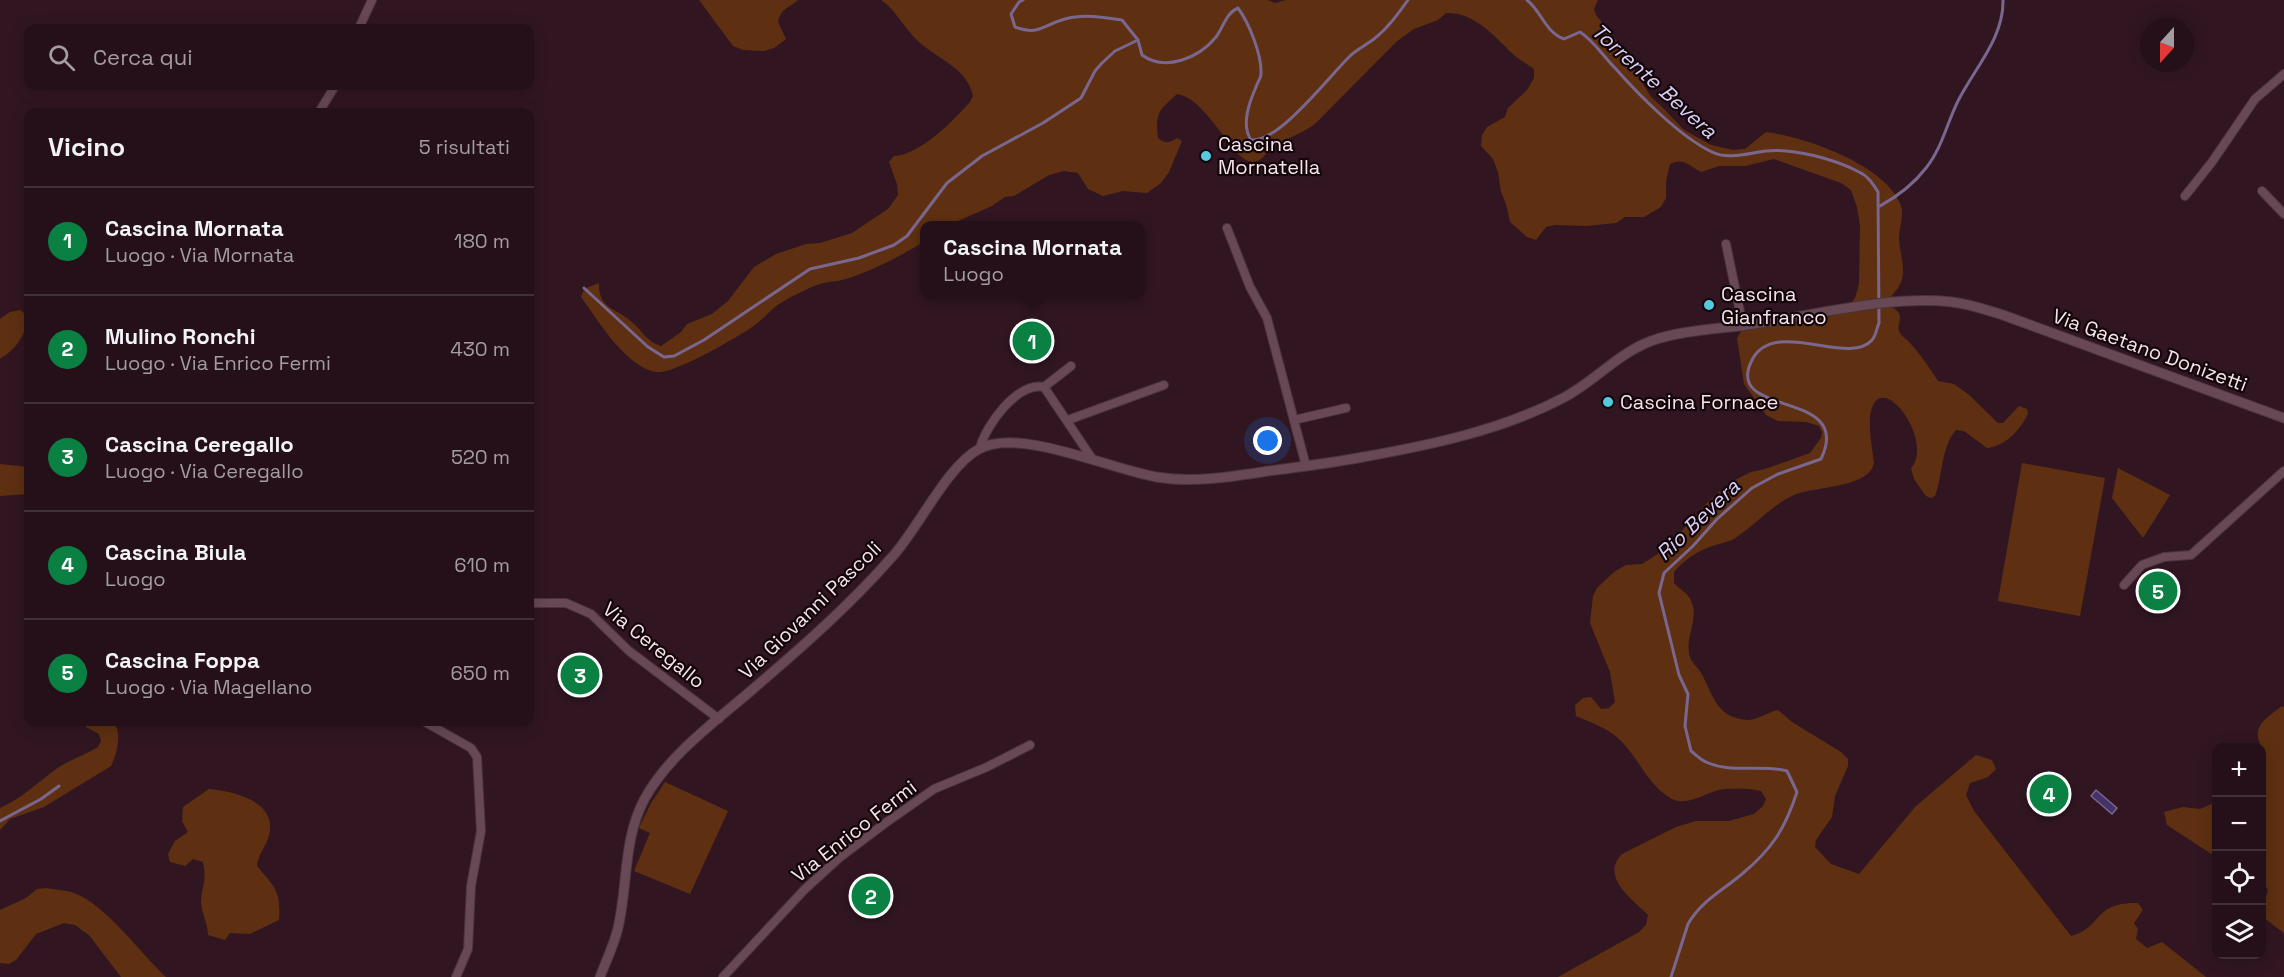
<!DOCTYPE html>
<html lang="it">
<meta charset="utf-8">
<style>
body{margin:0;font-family:"Space Grotesk",sans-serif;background:#311e27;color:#f1f3f6}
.controls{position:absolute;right:18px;bottom:18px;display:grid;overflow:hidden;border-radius:12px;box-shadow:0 3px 15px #0003}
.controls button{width:54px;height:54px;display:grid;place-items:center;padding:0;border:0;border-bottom:2px solid #423039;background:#25101a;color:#f1f3f6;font:30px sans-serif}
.compass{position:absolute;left:2140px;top:18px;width:54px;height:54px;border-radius:50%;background:#25101a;box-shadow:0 3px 15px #0003;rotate:201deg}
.you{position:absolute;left:1268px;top:441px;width:21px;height:21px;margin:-15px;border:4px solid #fff;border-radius:50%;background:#1a73e8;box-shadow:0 0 0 9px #1a73e833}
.badge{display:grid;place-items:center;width:39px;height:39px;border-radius:50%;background:#0b8043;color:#fff;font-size:20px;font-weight:700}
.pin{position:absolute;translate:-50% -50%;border:3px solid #fff;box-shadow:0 2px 6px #0006}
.popup{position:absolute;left:920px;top:221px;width:225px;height:78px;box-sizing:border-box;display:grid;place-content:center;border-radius:12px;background:#25101a;filter:drop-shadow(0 2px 4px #0005);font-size:20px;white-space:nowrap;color:#a39da2}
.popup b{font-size:22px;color:#f1f3f6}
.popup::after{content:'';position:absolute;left:50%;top:100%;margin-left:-12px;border:12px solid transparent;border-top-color:#25101a}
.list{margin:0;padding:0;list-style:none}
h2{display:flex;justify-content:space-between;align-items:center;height:78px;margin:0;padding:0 24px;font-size:26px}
h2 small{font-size:20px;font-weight:400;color:#a39da2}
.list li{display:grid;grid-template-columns:39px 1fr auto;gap:18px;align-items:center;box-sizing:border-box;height:108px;padding:0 24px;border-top:2px solid #423039}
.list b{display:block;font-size:22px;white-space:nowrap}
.list p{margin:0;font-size:20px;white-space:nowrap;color:#a39da2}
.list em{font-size:20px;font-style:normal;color:#a39da2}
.icon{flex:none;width:33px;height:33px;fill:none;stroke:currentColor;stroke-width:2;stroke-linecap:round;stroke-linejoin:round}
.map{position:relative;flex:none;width:2284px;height:977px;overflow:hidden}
.search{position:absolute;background:#25101a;box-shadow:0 3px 15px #0003;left:24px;top:24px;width:510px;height:66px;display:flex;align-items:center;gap:15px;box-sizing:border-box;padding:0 21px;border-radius:12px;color:#a39da2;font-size:22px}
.panel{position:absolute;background:#25101a;box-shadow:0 3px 15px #0003;left:24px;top:108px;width:510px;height:618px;border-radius:12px}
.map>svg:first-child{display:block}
.green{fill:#5e3011}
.water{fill:#45326a;stroke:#7a6790;stroke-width:1.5}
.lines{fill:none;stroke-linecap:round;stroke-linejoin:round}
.stream{stroke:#7a6790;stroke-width:3}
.minor-casing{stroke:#49343c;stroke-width:10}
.tertiary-casing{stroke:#49343c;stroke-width:11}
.minor{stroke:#674854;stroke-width:8}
.tertiary{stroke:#674854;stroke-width:9}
.poi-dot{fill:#55cade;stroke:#12060b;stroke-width:2}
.labels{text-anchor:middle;stroke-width:4.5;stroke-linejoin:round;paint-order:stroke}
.poi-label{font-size:20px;fill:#f7e3ea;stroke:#12060b;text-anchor:start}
.street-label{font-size:20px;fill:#f7e3ea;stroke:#12060b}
.water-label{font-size:21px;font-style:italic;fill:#d9d0f4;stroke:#12060b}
</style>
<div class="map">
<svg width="2284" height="977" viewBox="0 0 2284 977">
<rect width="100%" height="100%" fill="#311622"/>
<!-- green -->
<g class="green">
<path d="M699 0H798C788 9 782 7 778 22L786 39 774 48 764 51 743 50 733 46Z"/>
<path d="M881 0H1268L1275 3 1286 0H1598L1594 9 1596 15 1616 40 1651 97 1661 106 1684 130 1711 145 1733 150 1745 149 1766 132C1805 137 1883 164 1900 203 1905 215 1899 227 1899 239 1900 256 1908 273 1898 288 1895 292 1892 295 1889 299L1890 306C1909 316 1894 323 1900 333 1902 337 1907 339 1910 343 1920 354 1930 368 1938 381L1954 384 1968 394 1998 423H2003L2019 406 2027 409 2028 414C2020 430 2006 446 1987 448L1964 431 1956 430C1941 447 1943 475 1935 496L1931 498 1926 496 1914 479 1911 468C1936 440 1877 362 1870 417 1869 431 1872 448 1874 463 1869 489 1811 486 1792 496 1771 506 1756 524 1737 537 1731 541 1723 543 1715 545 1699 550 1685 559 1674 572V583C1680 590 1689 593 1692 603 1698 620 1686 636 1689 653 1690 662 1697 666 1701 673 1714 695 1715 717 1747 720 1758 720 1768 712 1778 710L1792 722 1841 752 1848 759V766L1835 796 1832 817 1816 840 1815 847 1831 864 1859 874 1916 806 1976 755 1992 760 1996 769 1988 777 1970 783 1966 795 1974 811 2071 936C2103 928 2092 902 2138 903L2143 910 2134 923 2138 929 2136 939 2147 948 2162 942 2206 977H1558L1639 932 1646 925 1648 915C1634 900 1599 877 1622 854L1676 827 1696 821H1729L1754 814 1763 806 1766 799 1761 791C1749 788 1736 788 1724 789 1707 791 1689 807 1672 799 1649 787 1638 757 1620 740 1608 728 1592 723 1576 716L1575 705 1583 698 1591 697 1601 709 1609 708 1615 702 1610 672 1590 623 1593 596 1597 588 1614 572 1626 565 1642 564 1664 550 1706 504 1729 483 1751 472 1765 469 1810 453 1821 438 1822 432 1819 426 1806 422 1778 421 1766 415 1744 384 1737 338 1742 330 1833 316 1848 308 1855 298 1859 284 1860 226 1857 207 1851 190 1841 183 1774 159 1745 166H1719L1701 172C1689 166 1684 157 1670 164L1666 181V198L1661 207 1644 217H1625L1616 223 1586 226 1555 225 1546 227 1536 240 1527 237 1510 222 1506 204 1501 192 1498 172 1493 159 1481 146 1482 135 1487 127 1505 117 1508 108 1527 90 1534 78V69C1527 64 1520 60 1514 55 1495 37 1475 12 1446 13L1438 20 1414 29 1396 42 1316 123C1304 133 1289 137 1276 145 1268 149 1263 161 1254 162 1233 164 1209 99 1177 94 1159 110 1155 113 1158 138 1165 144 1170 143 1177 138L1182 141 1169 172 1161 183 1147 193 1123 191 1103 196 1088 189 1078 173 1064 171 1049 175 1014 196 1005 197 992 206 949 225 924 226V242C898 257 871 272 842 280 836 282 830 281 824 283 813 285 784 300 775 307 768 313 762 320 755 325 738 337 675 374 657 372 627 369 597 319 581 297L584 289 599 283C598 310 618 308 633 323 643 332 647 342 661 346L681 332 687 324 712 314 728 301 754 267 776 254 806 244 820 243 852 233 888 209 898 195 897 184 889 162 894 156C920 155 953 121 970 102L973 96C967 67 937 59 918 41 904 28 896 10 881 0Z"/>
<path d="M21 310 28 318C25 336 16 349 0 359V319L10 312Z"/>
<polygon points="2022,463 2105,478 2080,616 1998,601"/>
<polygon points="0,464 28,467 28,494 0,496"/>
<polygon points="2118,468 2170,495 2143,538 2112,498"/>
<path d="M2282 706 2284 707V933L2264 918V904L2268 890 2262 879V748C2250 726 2266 719 2282 706Z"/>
<path d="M85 722C92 721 103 720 110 722 125 726 116 756 111 766L44 807 10 819 0 830V808C21 799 37 783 55 770 68 760 84 756 98 747L101 741 99 734 86 727Z"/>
<polygon points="665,782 728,811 690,894 634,871 650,833 639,828 651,803"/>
<path d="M209 789C234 791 278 802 269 835 266 847 258 854 257 866 275 888 281 890 279 920L250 934 230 933 225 940 208 935C208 924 201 911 201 902 202 885 207 881 203 862L193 859 185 866 170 862 168 854 175 841 188 832 182 821 183 807Z"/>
<polygon points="2216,802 2216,857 2167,825 2164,812 2183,807 2200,809"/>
<path d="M47 888C56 890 66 890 74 893 105 904 141 954 166 977H121L89 935 75 925 64 923 36 934 16 960 9 964 0 963V910L26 898 37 889Z"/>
</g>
<!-- water -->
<polygon class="water" points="2096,790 2117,808 2112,814 2091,796"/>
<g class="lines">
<!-- stream -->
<g class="stream">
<path d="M1023 0 1019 2 1011 14 1015 27C1040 36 1042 25 1065 19 1083 14 1103 17 1122 20L1138 40 1142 55C1165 72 1199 58 1216 37 1224 26 1226 13 1238 8 1249 23 1262 55 1261 74 1261 78 1257 83 1256 87 1249 103 1241 125 1251 140 1279 143 1330 75 1351 55 1358 49 1367 44 1374 39 1388 28 1398 14 1408 0"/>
<path d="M1527 0C1542 12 1545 32 1564 39L1580 32C1594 41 1603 56 1615 68 1639 95 1680 137 1712 152 1728 160 1749 153 1766 151 1793 148 1835 159 1859 172 1868 176 1873 184 1878 192L1879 323C1877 327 1876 336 1872 340 1849 367 1774 317 1752 360 1722 419 1855 388 1821 459L1778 474 1752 488 1717 519 1693 546 1664 573 1659 593 1679 675 1688 694 1685 726 1691 751C1696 755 1701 760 1706 762 1731 774 1761 764 1787 771L1797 792C1785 829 1772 849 1742 874 1722 891 1701 901 1688 924L1671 977"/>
<path d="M1880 206C1898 196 1913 185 1926 168 1942 148 1947 123 1958 101 1974 69 2004 38 2003 0"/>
<polyline points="584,288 648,347 664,357 674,356 704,340 810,269 859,258 894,245 907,236 947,183 982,156 1043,123 1081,98 1095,71 1102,63 1115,51 1138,40"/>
<polyline points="0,821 41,799 59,786"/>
</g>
<!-- minor casing -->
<g class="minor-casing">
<g id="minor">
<polyline points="359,28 372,0"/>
<polyline points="319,112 335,86"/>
<polyline points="2262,191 2284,214"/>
<polyline points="2185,196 2212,162 2255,99 2284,74"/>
<polyline points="1227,228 1250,287 1267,318 1306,466"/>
<polyline points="1726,244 1743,326"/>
<polyline points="1044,387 1071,366"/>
<polyline points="1068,420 1164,385"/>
<polyline points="1294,420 1346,408"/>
<path d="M980 448C986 425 1017 382 1044 387L1093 460"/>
<polyline points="2124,585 2142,565 2164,557 2191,555 2284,471"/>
<polyline points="530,603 566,603 591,614 629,651 719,719"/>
<polyline points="425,722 471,748 477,757 481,831 471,886 468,949 456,977"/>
<polyline points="723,977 804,890 839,858 884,824 934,789 987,767 1030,745"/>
</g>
</g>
<!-- tertiary casing -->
<g class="tertiary-casing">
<path id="tertiary" d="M600 977C606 961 614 945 618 928 628 885 623 840 644 800 668 755 715 722 753 689 802 647 850 605 892 557 918 529 947 466 979 449 1018 427 1110 469 1156 477 1193 483 1231 477 1268 471 1300 467 1332 463 1363 457 1431 445 1502 430 1563 398 1594 382 1617 354 1651 341 1681 330 1721 329 1754 324 1816 315 1890 295 1952 302 1970 304 1986 310 2003 315L2284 418"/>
</g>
<!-- minor -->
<use href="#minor" class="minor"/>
<!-- tertiary -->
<use href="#tertiary" class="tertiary"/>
</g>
<!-- markers -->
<g class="poi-dot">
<circle cx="1206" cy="156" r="6"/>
<circle cx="1709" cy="305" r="6"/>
<circle cx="1608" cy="402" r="6"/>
</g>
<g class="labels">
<!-- poi labels -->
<g class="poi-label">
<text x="1218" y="151">Cascina<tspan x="1218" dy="23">Mornatella</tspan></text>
<text x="1721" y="301">Cascina<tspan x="1721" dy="23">Gianfranco</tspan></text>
<text x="1620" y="409">Cascina Fornace</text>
</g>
<!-- street labels -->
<g class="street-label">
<text transform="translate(2150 350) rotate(20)" y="7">Via Gaetano Donizetti</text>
<text transform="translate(810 610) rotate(-44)" y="7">Via Giovanni Pascoli</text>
<text transform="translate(654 645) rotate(39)" y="7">Via Ceregallo</text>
<text transform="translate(854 831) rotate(-38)" y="7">Via Enrico Fermi</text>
</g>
<!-- water labels -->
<g class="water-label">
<text transform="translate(1654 81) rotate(42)" y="7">Torrente Bevera</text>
<text transform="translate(1698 520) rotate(-44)" y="7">Rio Bevera</text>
</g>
</g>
</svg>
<div class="controls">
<button>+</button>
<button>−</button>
<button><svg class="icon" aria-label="locate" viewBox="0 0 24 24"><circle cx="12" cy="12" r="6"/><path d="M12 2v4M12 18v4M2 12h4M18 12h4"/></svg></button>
<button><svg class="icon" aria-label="layers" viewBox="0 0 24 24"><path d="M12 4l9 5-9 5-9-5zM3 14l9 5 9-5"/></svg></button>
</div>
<svg class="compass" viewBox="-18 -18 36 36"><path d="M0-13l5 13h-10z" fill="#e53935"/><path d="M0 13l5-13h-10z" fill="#a39da2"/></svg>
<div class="you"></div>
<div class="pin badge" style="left:1032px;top:341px">1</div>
<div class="popup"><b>Cascina Mornata</b>Luogo</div>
<div class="pin badge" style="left:871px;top:896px">2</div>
<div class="pin badge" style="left:580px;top:675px">3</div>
<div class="pin badge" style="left:2049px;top:794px">4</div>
<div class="pin badge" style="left:2158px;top:591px">5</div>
<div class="search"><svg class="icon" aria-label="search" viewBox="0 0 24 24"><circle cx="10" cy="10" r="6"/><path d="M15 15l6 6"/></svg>Cerca qui</div>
<section class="panel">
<h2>Vicino<small>5 risultati</small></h2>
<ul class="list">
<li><span class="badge">1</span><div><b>Cascina Mornata</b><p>Luogo · Via Mornata</p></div><em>180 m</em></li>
<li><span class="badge">2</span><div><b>Mulino Ronchi</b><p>Luogo · Via Enrico Fermi</p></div><em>430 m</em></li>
<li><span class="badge">3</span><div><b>Cascina Ceregallo</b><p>Luogo · Via Ceregallo</p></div><em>520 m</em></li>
<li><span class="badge">4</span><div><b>Cascina Biula</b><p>Luogo</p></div><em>610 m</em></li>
<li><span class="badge">5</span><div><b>Cascina Foppa</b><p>Luogo · Via Magellano</p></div><em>650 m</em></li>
</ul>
</section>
</div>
